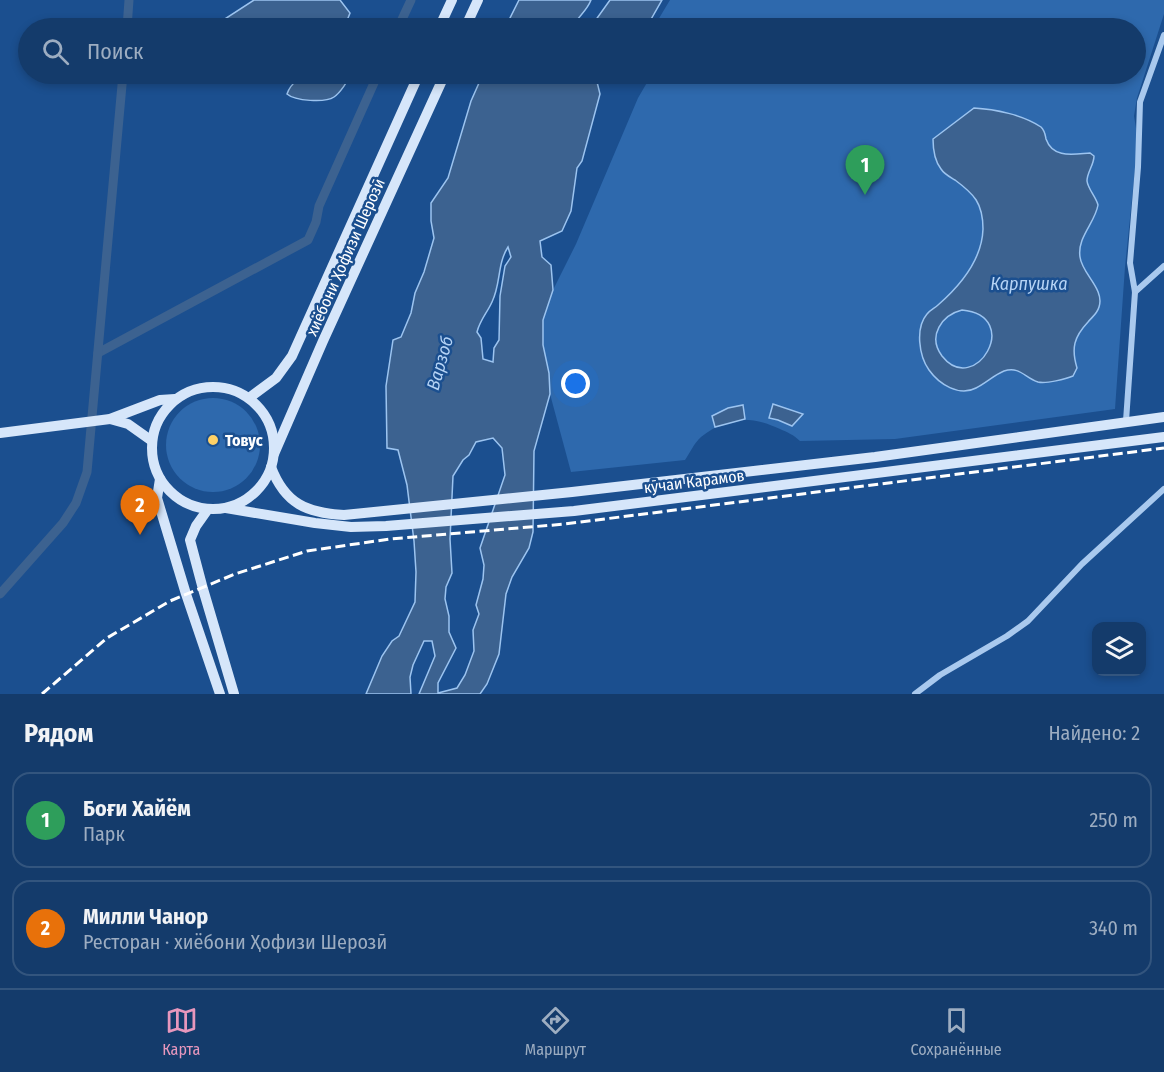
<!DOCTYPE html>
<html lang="ru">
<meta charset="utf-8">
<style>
body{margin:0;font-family:"Fira Sans Condensed",sans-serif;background:#214673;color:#f1f3f6}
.controls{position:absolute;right:18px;bottom:18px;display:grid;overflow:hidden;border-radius:12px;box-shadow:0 3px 9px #0003}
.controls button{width:54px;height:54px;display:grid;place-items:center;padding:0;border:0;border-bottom:2px solid #33557e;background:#143b6b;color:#f1f3f6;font:30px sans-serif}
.you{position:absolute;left:576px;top:384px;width:21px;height:21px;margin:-15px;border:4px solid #fff;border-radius:50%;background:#1a73e8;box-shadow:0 0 0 9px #1a73e833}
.badge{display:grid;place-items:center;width:39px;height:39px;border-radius:50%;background:#e797bd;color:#fff;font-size:20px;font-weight:700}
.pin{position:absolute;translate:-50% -50px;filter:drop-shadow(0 2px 3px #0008)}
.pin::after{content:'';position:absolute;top:32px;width:21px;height:18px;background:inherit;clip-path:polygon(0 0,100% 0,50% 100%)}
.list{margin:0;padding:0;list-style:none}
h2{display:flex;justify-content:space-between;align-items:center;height:78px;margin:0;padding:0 24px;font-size:26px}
h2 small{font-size:20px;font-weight:400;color:#9dadc1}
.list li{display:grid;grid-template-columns:39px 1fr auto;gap:18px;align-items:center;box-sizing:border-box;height:96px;margin:0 12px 12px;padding:0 12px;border:2px solid #33557e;border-radius:18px}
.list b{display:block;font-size:22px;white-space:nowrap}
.list p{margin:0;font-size:20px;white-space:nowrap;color:#9dadc1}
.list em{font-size:20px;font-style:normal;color:#9dadc1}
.icon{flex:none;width:33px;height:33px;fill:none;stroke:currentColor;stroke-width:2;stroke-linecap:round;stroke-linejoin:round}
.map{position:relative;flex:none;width:1164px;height:694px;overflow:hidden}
.search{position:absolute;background:#143b6b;box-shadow:0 3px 9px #0003;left:18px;right:18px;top:18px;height:66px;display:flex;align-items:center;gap:15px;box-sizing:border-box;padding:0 21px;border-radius:33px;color:#9dadc1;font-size:22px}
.sheet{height:294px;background:#143b6b}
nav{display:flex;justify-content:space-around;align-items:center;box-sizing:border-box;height:84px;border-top:2px solid #33557e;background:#143b6b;font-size:16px;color:#9dadc1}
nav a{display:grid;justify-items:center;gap:3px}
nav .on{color:#e797bd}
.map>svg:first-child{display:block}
.green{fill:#2e69ad}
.water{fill:#3c6290;stroke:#9cc4f0;stroke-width:1.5;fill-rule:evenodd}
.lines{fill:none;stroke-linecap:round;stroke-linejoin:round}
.canal{stroke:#3c6290;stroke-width:9}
.minor{stroke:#a9c9ee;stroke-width:6}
.secondary{stroke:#d6e6fa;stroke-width:10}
.rail{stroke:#fff;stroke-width:3;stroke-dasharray:10 4.5;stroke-linecap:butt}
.poi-dot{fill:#ffd166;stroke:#1b4f8f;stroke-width:2}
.labels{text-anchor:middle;stroke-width:5;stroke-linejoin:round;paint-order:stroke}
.street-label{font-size:16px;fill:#fff;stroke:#1b4f8f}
.poi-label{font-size:16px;font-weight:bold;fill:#fff;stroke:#1b4f8f;text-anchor:start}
.water-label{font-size:18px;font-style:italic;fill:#b5d3f5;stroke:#1b4f8f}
</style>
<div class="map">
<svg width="1164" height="694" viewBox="0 0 1164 694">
<rect width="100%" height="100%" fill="#1b4f8f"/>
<!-- green -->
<g class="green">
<path d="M670 0H1164V14L1137 98 1134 116 1138 140 1125 267 1115 409 895 439 800 441C794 435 787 432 780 429 750 415 727 416 701 437 694 443 690 453 685 460L571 472 550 394 549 373 543 345V320L553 290 576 244 638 98 652 74H1136V28H658V20Z"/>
<circle cx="213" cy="445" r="47"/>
</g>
<!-- water -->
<g class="water">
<polygon points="254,0 340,0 350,13 346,23 337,28 215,28 217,24"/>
<path d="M519 0H591C586 13 576 17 573 28H505Z"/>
<polygon points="610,0 662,0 646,28 590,28"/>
<path d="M311 74H351C348 81 340 93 334 97 325 103 295 101 287 94 291 82 300 78 311 74Z"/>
<path d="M483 74H602L597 82 600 94 582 161 577 168 571 211 562 231 540 241 542 257 551 265 553 290 543 320V345L549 373 550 394 534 451 533 532 529 548 512 577 506 594 499 654 487 684 480 694H419L435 656 432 641H424L413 665 410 677 411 694H366L382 656 392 641 399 636 415 602 416 572 414 541 407 485 398 450 387 448 386 386 393 340 401 337 411 313 415 293 424 272 434 238 431 221V203L448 178 471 101ZM508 247 511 257 505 266 500 296 499 340 494 348 493 362 483 359 481 338 477 332C480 320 487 313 492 302 501 284 497 264 508 247ZM493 438 502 448 505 475 480 548 484 565 483 579 476 605 479 614 473 630 474 651 465 675 457 688 438 693V683L456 648 449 632V616L445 599 446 587 452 573 450 539 453 476 463 460 469 455 476 442Z"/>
<path d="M974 108C995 109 1023 115 1041 127 1045 131 1045 134 1046 139 1053 159 1074 154 1090 153L1094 156C1094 165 1087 172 1087 181 1088 189 1096 197 1098 205 1095 223 1077 237 1080 257 1082 274 1105 289 1099 307 1097 314 1092 317 1088 322 1074 337 1071 348 1077 368L1073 376C1066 379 1046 384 1038 382 1025 378 1020 366 1004 371 994 375 986 383 976 388 959 397 939 384 929 370 919 356 915 328 927 314 930 310 935 308 938 305 961 285 982 260 983 229 983 203 974 194 955 180 950 177 944 174 941 169 934 160 933 150 933 139ZM962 310C1024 316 975 398 942 356 927 336 942 315 962 310Z"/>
<polygon points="773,404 803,414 792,426 778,420 769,418"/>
<polygon points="743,405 745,419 715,427 712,416 728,408"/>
</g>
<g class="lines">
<!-- canal -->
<g class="canal">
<polyline points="127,28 129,0"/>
<polyline points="398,28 411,0"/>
<polyline points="98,353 308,240 316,222 319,206 378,74"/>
<polyline points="0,594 63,523 76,503 87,472 123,74"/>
</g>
<!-- minor -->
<g class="minor">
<polyline points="1135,292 1164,266"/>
<polyline points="1126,421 1135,292 1130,263 1138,167 1140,102 1164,35"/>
<polyline points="915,694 940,675 1007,636 1028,621 1082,564 1164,489"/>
</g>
<!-- secondary -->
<g class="secondary">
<polyline points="439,28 452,0"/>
<polyline points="465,28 478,0"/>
<circle cx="213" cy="448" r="61"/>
<polyline points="249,398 276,378 292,356 419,74"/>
<polyline points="110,419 128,424 152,441"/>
<polyline points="0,433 110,419 160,400 175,399"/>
<polyline points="274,454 323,341 445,74"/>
<path d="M271 467C285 504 307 513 344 515L572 492 875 457 1164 417"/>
<polyline points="160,479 157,498 186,594 220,694"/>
<polyline points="226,508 315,523 351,527 386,526 574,511 1164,437"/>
<polyline points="208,509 196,526 190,540 203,589 234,694"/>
</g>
<!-- rail -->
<polyline class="rail" points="42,694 107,638 170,601 235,574 307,551 390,539 565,524 1164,448"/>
</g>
<!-- markers -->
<circle class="poi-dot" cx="213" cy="440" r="6"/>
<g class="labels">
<!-- street labels -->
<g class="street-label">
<text transform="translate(345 257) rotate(-66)" y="6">хиёбони Ҳофизи Шерозӣ</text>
<text transform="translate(694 481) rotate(-7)" y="6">кӯчаи Карамов</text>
</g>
<!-- poi labels -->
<g class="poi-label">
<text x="225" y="446">Товус</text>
</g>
<!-- water labels -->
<g class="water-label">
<text x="1029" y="290">Карпушка</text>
<text transform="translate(440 363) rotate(-74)" y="6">Варзоб</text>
</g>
</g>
</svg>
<div class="controls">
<button><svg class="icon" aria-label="layers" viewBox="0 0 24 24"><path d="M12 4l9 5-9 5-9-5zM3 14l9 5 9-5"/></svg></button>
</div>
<div class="you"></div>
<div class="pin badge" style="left:865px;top:195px;background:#2e9e5b">1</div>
<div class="pin badge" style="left:140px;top:535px;background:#e8710a">2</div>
<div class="search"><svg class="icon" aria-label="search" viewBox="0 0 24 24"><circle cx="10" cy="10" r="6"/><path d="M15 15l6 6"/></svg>Поиск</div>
</div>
<section class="sheet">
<h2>Рядом<small>Найдено: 2</small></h2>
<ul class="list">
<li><span class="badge" style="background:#2e9e5b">1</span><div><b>Боғи Хайём</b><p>Парк</p></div><em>250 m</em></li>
<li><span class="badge" style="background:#e8710a">2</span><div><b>Милли Чанор</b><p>Ресторан · хиёбони Ҳофизи Шерозӣ</p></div><em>340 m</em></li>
</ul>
</section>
<nav>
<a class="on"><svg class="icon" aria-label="map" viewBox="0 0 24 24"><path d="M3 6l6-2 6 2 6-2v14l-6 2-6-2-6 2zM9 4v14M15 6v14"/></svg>Карта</a>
<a><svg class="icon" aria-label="directions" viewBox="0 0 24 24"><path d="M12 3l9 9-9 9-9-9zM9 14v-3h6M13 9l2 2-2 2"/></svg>Маршрут</a>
<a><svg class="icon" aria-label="saved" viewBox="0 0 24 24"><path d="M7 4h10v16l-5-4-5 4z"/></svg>Сохранённые</a>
</nav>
